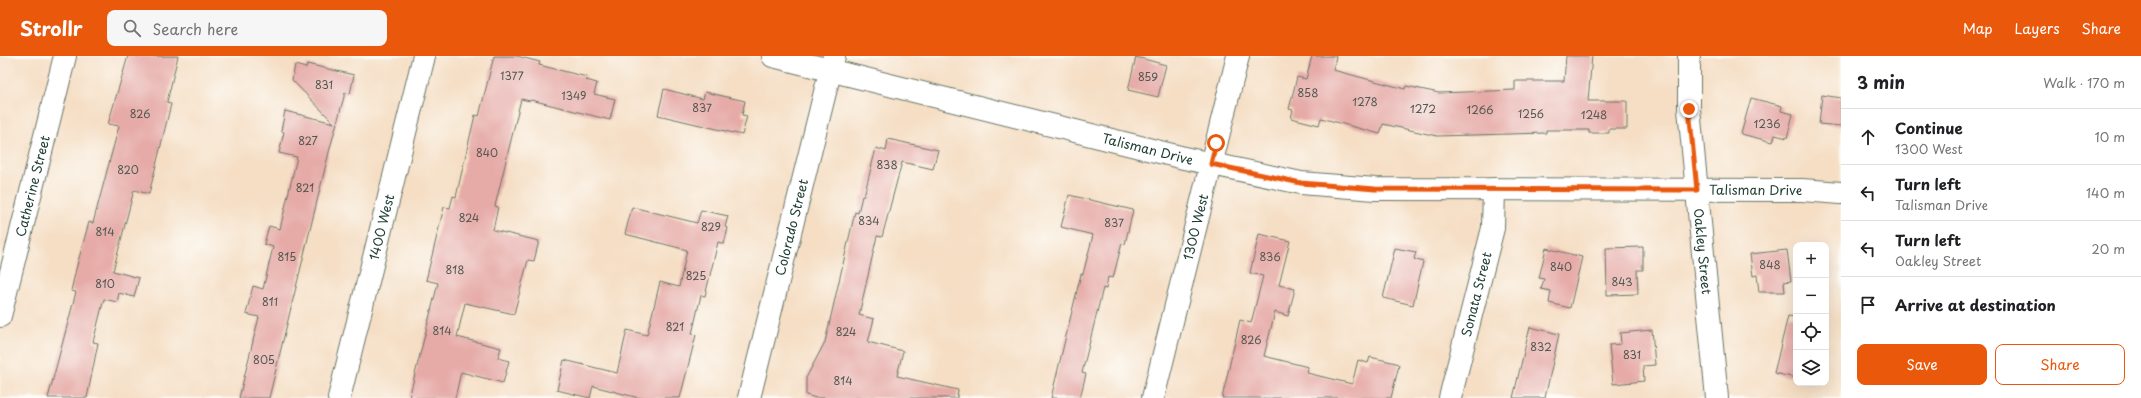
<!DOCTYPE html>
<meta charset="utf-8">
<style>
body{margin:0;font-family:"Playpen Sans",sans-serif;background:#f6f6f6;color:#202124}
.controls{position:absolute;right:12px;bottom:12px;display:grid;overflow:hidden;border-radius:8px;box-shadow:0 4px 16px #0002}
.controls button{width:36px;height:36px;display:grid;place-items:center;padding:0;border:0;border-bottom:1px solid #e0e0e0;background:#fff;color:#202124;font:20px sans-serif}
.stop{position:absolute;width:12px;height:12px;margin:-9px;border:3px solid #ea580c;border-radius:50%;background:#fff}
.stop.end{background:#ea580c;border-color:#fff;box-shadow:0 1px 4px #0008}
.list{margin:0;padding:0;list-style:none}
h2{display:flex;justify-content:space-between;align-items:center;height:52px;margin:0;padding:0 16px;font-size:17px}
h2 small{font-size:13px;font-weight:400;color:#757577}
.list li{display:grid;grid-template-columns:26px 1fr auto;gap:12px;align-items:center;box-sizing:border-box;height:56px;padding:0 16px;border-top:1px solid #e0e0e0}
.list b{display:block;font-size:15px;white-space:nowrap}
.list p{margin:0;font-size:13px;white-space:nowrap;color:#757577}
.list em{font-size:13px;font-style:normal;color:#757577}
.actions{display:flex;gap:8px;padding:12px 16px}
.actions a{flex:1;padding:9px 0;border:1px solid #ea580c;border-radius:8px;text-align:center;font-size:14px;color:#ea580c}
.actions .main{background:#ea580c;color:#fff}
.icon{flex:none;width:22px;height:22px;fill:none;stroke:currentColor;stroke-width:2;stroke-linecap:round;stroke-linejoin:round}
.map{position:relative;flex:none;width:1841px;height:342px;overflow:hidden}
header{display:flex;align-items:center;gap:24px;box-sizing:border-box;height:56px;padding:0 20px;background:#ea580c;color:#fff}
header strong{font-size:19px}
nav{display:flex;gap:22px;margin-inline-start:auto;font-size:14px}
.search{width:280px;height:36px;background:#f6f6f6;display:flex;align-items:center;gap:10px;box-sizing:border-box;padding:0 14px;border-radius:8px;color:#757577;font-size:15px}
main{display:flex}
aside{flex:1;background:#fff}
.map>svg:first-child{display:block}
.building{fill:#e6aaa7}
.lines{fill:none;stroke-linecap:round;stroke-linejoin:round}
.street-casing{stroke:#6a7566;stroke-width:24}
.street{stroke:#fff;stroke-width:22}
.route{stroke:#ea580c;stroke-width:5}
.labels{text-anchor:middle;stroke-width:3;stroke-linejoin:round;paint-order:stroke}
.number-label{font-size:11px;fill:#515851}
.street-label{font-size:13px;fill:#1f3d34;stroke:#fdfcf7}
</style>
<header>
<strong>Strollr</strong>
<div class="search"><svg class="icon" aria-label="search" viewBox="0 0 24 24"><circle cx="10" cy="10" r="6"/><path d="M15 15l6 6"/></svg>Search here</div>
<nav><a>Map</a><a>Layers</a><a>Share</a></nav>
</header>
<main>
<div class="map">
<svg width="1841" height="342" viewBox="0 0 1841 342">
<rect width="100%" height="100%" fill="#fdfcf7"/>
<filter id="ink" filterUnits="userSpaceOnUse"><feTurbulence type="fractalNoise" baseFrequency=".025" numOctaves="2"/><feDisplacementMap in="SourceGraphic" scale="8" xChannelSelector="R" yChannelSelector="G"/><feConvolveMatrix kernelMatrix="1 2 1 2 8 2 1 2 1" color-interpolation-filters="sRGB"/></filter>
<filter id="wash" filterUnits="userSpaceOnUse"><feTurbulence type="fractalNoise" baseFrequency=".012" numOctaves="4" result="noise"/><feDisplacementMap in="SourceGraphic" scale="16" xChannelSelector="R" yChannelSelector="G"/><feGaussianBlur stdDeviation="0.9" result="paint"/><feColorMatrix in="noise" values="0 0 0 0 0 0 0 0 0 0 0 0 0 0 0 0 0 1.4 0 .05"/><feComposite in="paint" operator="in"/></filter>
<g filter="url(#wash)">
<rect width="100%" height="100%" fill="#f5dec4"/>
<g id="blocks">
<!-- building -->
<g class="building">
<polygon points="128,0 178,0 167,46 171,48 149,138 134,134 113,215 139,222 134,241 119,237 117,246 104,243 93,286 98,287 87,342 48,342 76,236 71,235 76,213 89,166 93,167 119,70 108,68"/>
<polygon points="494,0 517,0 540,6 539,9 587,21 586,24 597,27 594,38 615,43 610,64 531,44 530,45 521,43 495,150 498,151 493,174 539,185 534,205 528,204 514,258 465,247 457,281 501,292 498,302 509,305 503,327 461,316 455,342 409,342 438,227 426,224 444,151 450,152 453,140 456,141 475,59 479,60"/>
<polygon points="1312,0 1336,0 1333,14 1405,33 1406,30 1439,37 1515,34 1515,25 1564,25 1566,0 1592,0 1588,45 1627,45 1627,73 1609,73 1609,77 1589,77 1589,74 1546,74 1546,77 1437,80 1383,68 1380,78 1321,62 1319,69 1291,62 1293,54 1289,53 1297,21 1306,23"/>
<polygon points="1136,1 1166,9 1158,41 1128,34"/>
<polygon points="307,8 354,19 350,38 345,37 329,96 269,342 239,342 259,261 246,258 253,230 263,233 273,191 264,188 269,170 280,173 297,101 279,97 284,76 281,75 285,55 334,67 292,24 295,9 306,12"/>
<polygon points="664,33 703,43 705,36 745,45 742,59 747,60 742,79 658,59"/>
<polygon points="1822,39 1841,42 1841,70 1819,68"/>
<polygon points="1751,42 1782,50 1781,55 1793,58 1787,82 1775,79 1773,86 1741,78"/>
<polygon points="888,83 938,94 933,113 902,106 882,181 877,180 859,259 874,263 868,286 903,295 897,320 958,334 957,342 816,342 806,339 806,322 825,286 855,156 858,157 862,140 864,140 876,92 886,95"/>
<polygon points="1069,139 1133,154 1125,188 1122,187 1113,222 1108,221 1106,233 1103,232 1082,317 1086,318 1080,342 1051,342 1081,218 1083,218 1093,179 1061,171"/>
<polygon points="632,151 697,167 701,154 728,160 725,171 728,172 724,188 718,186 705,240 701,239 692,278 696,279 680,342 639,342 593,330 590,342 557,334 564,304 617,317 627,274 647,279 660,226 679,231 687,194 625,178"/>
<polygon points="1259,178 1290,185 1279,229 1295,233 1288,260 1275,256 1264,300 1308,311 1307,317 1352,328 1358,304 1368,307 1370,301 1396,307 1399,309 1391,342 1222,342 1240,264 1251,267 1263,220 1250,217"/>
<polygon points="1643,191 1643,214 1637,214 1638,238 1607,239 1606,192"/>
<polygon points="1395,192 1416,196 1414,203 1423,206 1413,249 1383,242"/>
<polygon points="1546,192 1582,201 1570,252 1549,247 1551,235 1541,233 1544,223 1539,222"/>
<polygon points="1787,194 1791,225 1784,226 1785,236 1759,236 1757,219 1753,220 1750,198"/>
<polygon points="1788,260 1796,261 1796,322 1774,317"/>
<polygon points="1530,271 1559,278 1545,342 1513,342"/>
<polygon points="1652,274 1655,309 1643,310 1644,325 1613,328 1609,289 1621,288 1620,277"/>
</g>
</g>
</g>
<g filter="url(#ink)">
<use href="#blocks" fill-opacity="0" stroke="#6a7566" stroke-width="1"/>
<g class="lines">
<!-- street casing -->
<g class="street-casing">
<g id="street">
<path id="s1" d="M773 0 1184 102 1301 127 1375 133 1802 134 1841 137"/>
<path id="s2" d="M1689 0V53L1717 342"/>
<path id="s3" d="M0 260 65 0"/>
<path id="s4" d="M339 342 424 0"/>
<path id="s5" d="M749 342 834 0"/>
<path id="s6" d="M1153 342 1238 0"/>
<path id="s7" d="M1450 342 1493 172 1494 133"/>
</g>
</g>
<!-- street -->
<use href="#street" class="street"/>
</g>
</g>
<g class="lines" filter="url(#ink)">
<!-- route -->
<polyline class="route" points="1216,87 1211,108 1301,127 1375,133 1697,134 1689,53"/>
</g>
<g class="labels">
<!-- number labels -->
<g class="number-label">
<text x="512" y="24">1377</text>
<text x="1148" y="25">859</text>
<text x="324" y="33">831</text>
<text x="1308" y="41">858</text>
<text x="574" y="44">1349</text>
<text x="1365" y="50">1278</text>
<text x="702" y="56">837</text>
<text x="1423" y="57">1272</text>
<text x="1480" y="58">1266</text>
<text x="140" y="62">826</text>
<text x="1531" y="62">1256</text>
<text x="1594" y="63">1248</text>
<text x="1767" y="72">1236</text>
<text x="308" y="89">827</text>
<text x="487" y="101">840</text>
<text x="887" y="113">838</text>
<text x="128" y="118">820</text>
<text x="305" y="136">821</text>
<text x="469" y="166">824</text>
<text x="869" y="169">834</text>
<text x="1114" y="171">837</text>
<text x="711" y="175">829</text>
<text x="105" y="180">814</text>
<text x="287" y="205">815</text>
<text x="1270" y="205">836</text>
<text x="1770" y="213">848</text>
<text x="1561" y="215">840</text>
<text x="455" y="218">818</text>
<text x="696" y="224">825</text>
<text x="1622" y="230">843</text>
<text x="105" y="232">810</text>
<text x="270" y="250">811</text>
<text x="675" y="275">821</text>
<text x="442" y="279">814</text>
<text x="846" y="280">824</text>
<text x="1251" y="288">826</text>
<text x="1541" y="295">832</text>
<text x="1632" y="303">831</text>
<text x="264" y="308">805</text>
<text x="843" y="329">814</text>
</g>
<!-- street labels -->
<g class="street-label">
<text dy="5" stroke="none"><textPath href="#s1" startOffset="386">Talisman Drive</textPath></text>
<text dy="5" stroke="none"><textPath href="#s3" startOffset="134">Catherine Street</textPath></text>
<text dy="5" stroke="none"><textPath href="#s1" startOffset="998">Talisman Drive</textPath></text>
<text dy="5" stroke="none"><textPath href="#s4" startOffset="176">1400 West</textPath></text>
<text dy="5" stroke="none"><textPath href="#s5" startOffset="176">Colorado Street</textPath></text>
<text dy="5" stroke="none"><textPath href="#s6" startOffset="176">1300 West</textPath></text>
<text dy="5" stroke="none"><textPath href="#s2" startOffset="196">Oakley Street</textPath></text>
<text dy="5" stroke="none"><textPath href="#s7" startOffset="107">Sonata Street</textPath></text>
</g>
</g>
</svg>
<div class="controls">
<button>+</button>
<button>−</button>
<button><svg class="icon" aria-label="locate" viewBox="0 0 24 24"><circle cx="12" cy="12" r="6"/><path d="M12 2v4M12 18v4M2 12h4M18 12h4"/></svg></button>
<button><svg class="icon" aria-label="layers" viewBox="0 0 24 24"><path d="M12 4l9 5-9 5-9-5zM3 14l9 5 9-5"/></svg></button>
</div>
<div class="stop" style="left:1216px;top:87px"></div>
<div class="stop end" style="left:1689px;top:53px"></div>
</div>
<aside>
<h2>3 min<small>Walk · 170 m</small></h2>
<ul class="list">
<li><svg class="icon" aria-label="ahead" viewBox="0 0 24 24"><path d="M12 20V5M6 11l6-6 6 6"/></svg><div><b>Continue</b><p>1300 West</p></div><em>10 m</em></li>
<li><svg class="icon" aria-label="left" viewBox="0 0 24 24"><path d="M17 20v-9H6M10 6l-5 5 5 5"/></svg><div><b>Turn left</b><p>Talisman Drive</p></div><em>140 m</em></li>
<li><svg class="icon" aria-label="left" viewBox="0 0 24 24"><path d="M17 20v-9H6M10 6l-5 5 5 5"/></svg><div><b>Turn left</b><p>Oakley Street</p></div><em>20 m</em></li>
<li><svg class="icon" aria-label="arrive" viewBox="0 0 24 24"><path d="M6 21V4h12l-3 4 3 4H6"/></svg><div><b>Arrive at destination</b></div></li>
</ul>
<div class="actions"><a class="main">Save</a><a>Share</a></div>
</aside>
</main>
